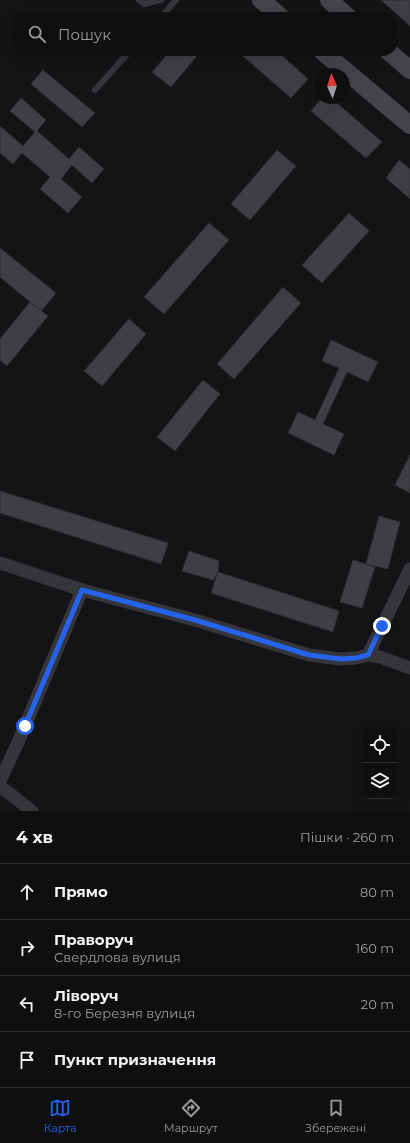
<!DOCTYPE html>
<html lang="uk">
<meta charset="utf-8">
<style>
body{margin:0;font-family:Montserrat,sans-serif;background:#1d1d1e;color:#f1f3f6}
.controls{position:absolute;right:12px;bottom:12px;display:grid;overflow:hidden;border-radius:8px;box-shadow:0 4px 16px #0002}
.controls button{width:36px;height:36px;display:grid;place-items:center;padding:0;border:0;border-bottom:1px solid #2f2f30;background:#0f0f10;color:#f1f3f6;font:20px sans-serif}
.compass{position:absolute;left:314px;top:68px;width:36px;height:36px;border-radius:50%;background:#0f0f10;box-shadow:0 4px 16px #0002;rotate:357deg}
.stop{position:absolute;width:12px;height:12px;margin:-9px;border:3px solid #2563eb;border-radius:50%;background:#fff}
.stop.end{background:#2563eb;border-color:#fff;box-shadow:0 1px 4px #0008}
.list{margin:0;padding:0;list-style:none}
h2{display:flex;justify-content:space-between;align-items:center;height:52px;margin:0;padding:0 16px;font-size:17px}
h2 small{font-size:13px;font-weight:400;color:#9b9c9f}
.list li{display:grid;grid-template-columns:26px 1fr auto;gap:12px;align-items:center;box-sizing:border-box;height:56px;padding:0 16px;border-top:1px solid #2f2f30}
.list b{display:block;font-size:15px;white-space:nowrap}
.list p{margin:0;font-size:13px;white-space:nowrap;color:#9b9c9f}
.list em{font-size:13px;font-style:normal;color:#9b9c9f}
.icon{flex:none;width:22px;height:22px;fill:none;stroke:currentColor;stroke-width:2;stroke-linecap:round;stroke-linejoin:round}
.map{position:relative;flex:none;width:410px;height:811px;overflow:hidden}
.search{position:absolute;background:#0f0f10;box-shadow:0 4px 16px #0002;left:12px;right:12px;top:12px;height:44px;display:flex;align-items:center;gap:10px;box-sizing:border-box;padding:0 14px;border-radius:16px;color:#9b9c9f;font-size:15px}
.sheet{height:276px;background:#0f0f10}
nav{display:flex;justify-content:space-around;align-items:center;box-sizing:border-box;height:56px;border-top:1px solid #2f2f30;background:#0f0f10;font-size:11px;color:#9b9c9f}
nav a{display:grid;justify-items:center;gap:2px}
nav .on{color:#2563eb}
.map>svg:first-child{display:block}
.building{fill:#3e3f43;stroke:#2e2e32}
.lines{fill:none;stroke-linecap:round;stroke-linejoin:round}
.lane{stroke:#35363b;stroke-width:6}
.street{stroke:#35363b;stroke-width:13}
.secondary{stroke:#43454b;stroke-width:18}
.route{stroke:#2563eb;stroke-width:5}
</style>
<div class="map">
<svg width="410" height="811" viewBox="0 0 410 811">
<rect width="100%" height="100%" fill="#141416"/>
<!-- building -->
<g class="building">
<polygon points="381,0 410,0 410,26"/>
<polygon points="170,51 201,51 171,87 152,72"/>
<polygon points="237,51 277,51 308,79 291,98"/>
<polygon points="43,70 95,113 82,127 31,84"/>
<polygon points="21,98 46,120 37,131 69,159 79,147 104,169 92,183 72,165 61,179 82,197 68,213 40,189 50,177 22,153 13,164 0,153 0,126 23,146 35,132 10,111"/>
<polygon points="322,98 331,98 382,142 366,158 311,111"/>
<polygon points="277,150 296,166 250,220 231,204"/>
<polygon points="399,160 410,169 410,199 386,178"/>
<polygon points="349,213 369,231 322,283 302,265"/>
<polygon points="209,223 229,240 164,314 144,297"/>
<polygon points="0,248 56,293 41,311 0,277"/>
<polygon points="283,287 301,303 234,379 217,364"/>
<polygon points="30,302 48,316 7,366 0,360 0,339"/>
<polygon points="129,319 146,334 102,386 84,371"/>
<polygon points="331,340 378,362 368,382 347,372 323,424 344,434 334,455 288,433 298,412 315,420 339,368 322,361"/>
<polygon points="203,380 220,394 175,451 157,437"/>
<polygon points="410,455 410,493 395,485"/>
<polygon points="0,491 168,543 161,564 0,513"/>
<polygon points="379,516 400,522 388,569 366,564"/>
<polygon points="189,551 219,561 218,572 213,580 182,571"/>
<polygon points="353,560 375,567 362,608 340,602"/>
<polygon points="218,572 339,611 333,632 211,593"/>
</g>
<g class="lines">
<!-- lane -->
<g class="lane">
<polyline points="139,0 144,4 161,0"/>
<polyline points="161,17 176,0"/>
<polyline points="95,90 130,51"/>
</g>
<!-- street -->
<g class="street">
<polyline points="0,563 82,590 195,620 309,655 341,659 356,658 368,655 380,657 410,668"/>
<polyline points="368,655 410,569"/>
<polyline points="0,781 19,740 82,590"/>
<polyline points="0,786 32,811"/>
</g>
<!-- secondary -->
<g class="secondary">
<polyline points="261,0 281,17"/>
<polyline points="329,0 348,17"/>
<polyline points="322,51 410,125"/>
<polyline points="388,51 410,70"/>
</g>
</g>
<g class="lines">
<!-- route -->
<polyline class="route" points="25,726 82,590 195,620 309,655 341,659 356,658 368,655 382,626"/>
</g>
</svg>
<div class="controls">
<button><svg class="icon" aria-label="locate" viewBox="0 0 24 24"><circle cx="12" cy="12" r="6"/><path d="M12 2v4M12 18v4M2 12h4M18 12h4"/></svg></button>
<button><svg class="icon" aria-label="layers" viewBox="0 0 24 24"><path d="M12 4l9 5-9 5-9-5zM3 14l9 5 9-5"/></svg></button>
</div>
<svg class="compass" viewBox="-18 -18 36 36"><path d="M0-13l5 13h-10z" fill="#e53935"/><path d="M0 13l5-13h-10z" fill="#9b9c9f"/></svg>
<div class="stop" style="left:25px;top:726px"></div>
<div class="stop end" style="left:382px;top:626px"></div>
<div class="search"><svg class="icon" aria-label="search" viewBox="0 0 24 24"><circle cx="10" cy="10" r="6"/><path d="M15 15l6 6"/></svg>Пошук</div>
</div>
<section class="sheet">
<h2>4 хв<small>Пішки · 260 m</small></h2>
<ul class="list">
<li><svg class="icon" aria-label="ahead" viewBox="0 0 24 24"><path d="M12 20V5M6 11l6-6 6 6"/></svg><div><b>Прямо</b></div><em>80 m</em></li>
<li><svg class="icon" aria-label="right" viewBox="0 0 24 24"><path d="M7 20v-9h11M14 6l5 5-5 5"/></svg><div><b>Праворуч</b><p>Свердлова вулиця</p></div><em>160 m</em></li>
<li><svg class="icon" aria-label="left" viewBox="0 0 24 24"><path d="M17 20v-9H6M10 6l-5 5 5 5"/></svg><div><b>Ліворуч</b><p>8-го Березня вулиця</p></div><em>20 m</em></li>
<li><svg class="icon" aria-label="arrive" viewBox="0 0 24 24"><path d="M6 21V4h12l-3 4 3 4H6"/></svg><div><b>Пункт призначення</b></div></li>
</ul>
</section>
<nav>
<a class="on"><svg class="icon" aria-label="map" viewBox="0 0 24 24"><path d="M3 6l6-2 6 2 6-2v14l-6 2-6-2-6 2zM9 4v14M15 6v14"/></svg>Карта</a>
<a><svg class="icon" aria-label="directions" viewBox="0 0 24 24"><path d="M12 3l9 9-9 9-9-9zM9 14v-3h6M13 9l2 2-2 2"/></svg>Маршрут</a>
<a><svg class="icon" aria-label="saved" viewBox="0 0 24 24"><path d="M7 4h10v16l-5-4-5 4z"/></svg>Збережені</a>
</nav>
